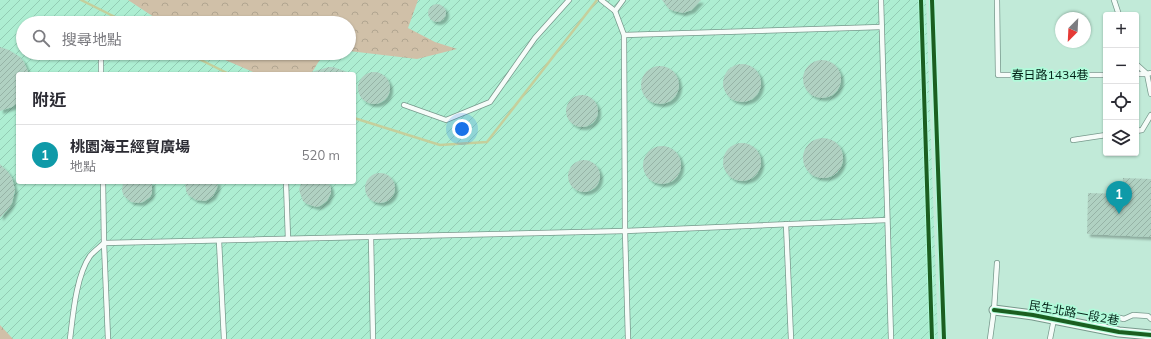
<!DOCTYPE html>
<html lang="zh-TW">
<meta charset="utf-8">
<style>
body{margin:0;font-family:Mulish,"Noto Sans TC",sans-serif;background:#f2f2f3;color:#2b2b33}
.controls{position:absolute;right:12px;top:12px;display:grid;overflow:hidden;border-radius:4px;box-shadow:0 1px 3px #0004}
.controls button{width:36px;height:36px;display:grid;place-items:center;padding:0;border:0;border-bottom:1px solid #e1e1e2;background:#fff;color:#2b2b33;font:20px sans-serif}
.compass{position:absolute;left:1055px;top:12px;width:36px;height:36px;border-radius:50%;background:#fff;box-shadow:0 1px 3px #0004;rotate:204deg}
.you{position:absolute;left:462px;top:129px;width:14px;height:14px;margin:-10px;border:3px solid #fff;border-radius:50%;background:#1a73e8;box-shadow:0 0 0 6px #1a73e833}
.badge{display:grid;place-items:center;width:26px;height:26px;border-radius:50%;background:#d93025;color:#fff;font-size:13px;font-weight:700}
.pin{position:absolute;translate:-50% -33px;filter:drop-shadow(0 1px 2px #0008)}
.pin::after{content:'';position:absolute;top:21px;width:14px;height:12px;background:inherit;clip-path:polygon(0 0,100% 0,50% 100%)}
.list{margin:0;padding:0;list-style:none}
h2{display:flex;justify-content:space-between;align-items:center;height:52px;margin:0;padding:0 16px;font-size:17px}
h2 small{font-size:13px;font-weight:400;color:#7c7c81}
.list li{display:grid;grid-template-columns:26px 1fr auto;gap:12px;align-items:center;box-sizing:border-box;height:60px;padding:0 16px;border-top:1px solid #e1e1e2}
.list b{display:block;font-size:15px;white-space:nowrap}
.list p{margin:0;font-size:13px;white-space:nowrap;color:#7c7c81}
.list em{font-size:13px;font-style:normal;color:#7c7c81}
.icon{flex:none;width:22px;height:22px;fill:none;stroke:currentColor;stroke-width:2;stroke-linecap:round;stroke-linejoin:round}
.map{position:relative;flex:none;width:1151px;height:339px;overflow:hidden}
.search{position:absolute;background:#fff;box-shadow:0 1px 3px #0004;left:16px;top:16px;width:340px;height:44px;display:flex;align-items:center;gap:10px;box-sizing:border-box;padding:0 14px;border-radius:22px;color:#7c7c81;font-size:15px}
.panel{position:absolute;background:#fff;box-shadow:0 1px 3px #0004;left:16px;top:72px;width:340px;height:112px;border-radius:4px}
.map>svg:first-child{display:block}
.industrial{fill:url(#industrial-furrows);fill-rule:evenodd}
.forest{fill:url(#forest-crowns)}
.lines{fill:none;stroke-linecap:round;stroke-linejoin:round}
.stream{stroke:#c5cf9c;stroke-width:2.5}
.building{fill:url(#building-hatch);filter:url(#shadow)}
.service-casing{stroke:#77998c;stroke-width:6}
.minor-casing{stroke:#77998c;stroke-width:11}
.service{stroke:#f6fcf9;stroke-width:4.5}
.minor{stroke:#f6fcf9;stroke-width:9}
.cycleway-casing{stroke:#b0fbda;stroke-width:6}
.cycleway{stroke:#1b5e20;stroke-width:4}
.labels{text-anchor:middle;stroke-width:3.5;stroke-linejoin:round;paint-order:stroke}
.street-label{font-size:12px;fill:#032217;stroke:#b0fbda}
</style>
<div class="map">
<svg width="1151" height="339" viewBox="0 0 1151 339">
<defs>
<pattern id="industrial-furrows" width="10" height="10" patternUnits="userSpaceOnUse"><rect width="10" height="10" fill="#adeed2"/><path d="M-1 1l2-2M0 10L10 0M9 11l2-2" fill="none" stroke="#93ccb4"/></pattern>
<pattern id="forest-crowns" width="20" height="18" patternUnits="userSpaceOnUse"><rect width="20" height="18" fill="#d0c0a8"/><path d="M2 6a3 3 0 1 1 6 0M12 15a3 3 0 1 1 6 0" fill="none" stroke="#b1a590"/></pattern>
<pattern id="building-hatch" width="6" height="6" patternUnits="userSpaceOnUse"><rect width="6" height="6" fill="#b0d1c2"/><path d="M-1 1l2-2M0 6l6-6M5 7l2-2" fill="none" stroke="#96b3a6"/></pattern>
<filter id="shadow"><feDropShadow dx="3" dy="3" stdDeviation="1" flood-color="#0004"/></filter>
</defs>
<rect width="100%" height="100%" fill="#c1ead8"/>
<!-- industrial -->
<path class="industrial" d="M0 0H926L938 339H0ZM23 23H349V53H23ZM18 74H354V182H18Z"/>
<!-- forest -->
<g class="forest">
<polygon points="128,0 418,0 408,28 435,42 457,49 417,59 349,51 349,23 163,23"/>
<polygon points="209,53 329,53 319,61 311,74 258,74"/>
<polygon points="0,325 13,339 0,339"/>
</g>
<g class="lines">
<!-- stream -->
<g class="stream">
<polyline points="81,0 127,23"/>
<polyline points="187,53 229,74"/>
<polyline points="354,118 440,145 487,142 597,0"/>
</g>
</g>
<!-- building -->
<g class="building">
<polygon points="662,0 701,0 692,10 683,13 674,11 669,9"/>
<circle cx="437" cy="13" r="9"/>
<polygon points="0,47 9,50 20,57 24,62 29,74 18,74 18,103 12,107 0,111"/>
<circle cx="822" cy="79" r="19"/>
<circle cx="742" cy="83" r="19"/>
<circle cx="660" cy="85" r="19"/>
<polygon points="329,67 333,67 350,73 350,74 312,74 311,72"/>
<circle cx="374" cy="88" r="16"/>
<circle cx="582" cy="111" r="16"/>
<circle cx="823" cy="158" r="20"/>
<circle cx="742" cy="162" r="19"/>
<circle cx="662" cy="165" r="19"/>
<circle cx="584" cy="176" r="16"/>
<polygon points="0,164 8,172 12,178 15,190 12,203 9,208 0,218"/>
<circle cx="380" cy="188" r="15"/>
<polygon points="1123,178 1151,179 1151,237 1087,234 1088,193 1122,194"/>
<polygon points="123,182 152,182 152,193 150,197 143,202 139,203 131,202 124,196 122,191"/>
<polygon points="185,182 218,182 217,188 213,196 209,199 205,201 196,200 188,195 186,191"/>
<polygon points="302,182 328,182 331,188 331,193 327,201 320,206 316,207 307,204 303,201 300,193 299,189"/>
</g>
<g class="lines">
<!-- service casing -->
<g class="service-casing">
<g id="service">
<polyline points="601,0 615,11 624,35 625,231 628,339"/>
<polyline points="881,0 891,339"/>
<polyline points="997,0 998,75 1106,75"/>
<polyline points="1114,0 1119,15"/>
<polyline points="615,11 623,0"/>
<polyline points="624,35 881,27"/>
<polyline points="101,53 101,74"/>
<polyline points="1136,64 1147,74 1151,94"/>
<polyline points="1136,74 1147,74 1151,73"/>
<polyline points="404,105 446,120 490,102 535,38 569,0"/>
<polyline points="1136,131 1142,130 1151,115"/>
<polyline points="1073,140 1106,135"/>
<polyline points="103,182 104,243 108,339"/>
<polyline points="286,182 288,239"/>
<polyline points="786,224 791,339"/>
<polyline points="371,237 373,339"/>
<polyline points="219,241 224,339"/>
<polyline points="1104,329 1104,321 1116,317 1124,319 1133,315 1148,316 1151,319"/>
<path d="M70 339C73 315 76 276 90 256 94 251 100 247 104 243L625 231 887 220"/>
<polyline points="990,339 994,310 997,263"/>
<polyline points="1050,339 1054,319"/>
</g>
</g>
<!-- minor casing -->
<g class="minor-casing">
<polyline id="minor" points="994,310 1033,315 1119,332 1151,335"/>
</g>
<!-- service -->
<use href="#service" class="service"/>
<!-- minor -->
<use href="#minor" class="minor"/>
<!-- cycleway casing -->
<g class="cycleway-casing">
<g id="cycleway">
<polyline points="921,0 932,339"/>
<polyline points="932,0 944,339"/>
<polyline points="994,310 1033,315 1119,332 1151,335"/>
</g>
</g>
<!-- cycleway -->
<use href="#cycleway" class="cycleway"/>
</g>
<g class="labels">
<!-- street labels -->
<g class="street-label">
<text x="1050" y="79">春日路1434巷</text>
<text transform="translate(1074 313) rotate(10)" y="4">民生北路一段2巷</text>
</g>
</g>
</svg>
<div class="controls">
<button>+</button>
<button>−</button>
<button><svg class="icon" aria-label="locate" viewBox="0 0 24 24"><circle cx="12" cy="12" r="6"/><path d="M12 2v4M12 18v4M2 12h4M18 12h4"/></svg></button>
<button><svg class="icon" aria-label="layers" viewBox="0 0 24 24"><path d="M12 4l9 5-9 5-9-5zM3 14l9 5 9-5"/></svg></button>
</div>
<svg class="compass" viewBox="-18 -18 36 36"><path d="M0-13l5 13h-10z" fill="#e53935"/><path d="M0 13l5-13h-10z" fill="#7c7c81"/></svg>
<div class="you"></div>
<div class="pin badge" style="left:1119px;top:214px;background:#0f9aa8">1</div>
<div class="search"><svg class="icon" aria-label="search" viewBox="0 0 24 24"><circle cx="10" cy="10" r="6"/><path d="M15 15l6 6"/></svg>搜尋地點</div>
<section class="panel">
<h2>附近<small></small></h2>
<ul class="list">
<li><span class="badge" style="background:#0f9aa8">1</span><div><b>桃園海王經貿廣場</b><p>地點</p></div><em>520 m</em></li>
</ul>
</section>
</div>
